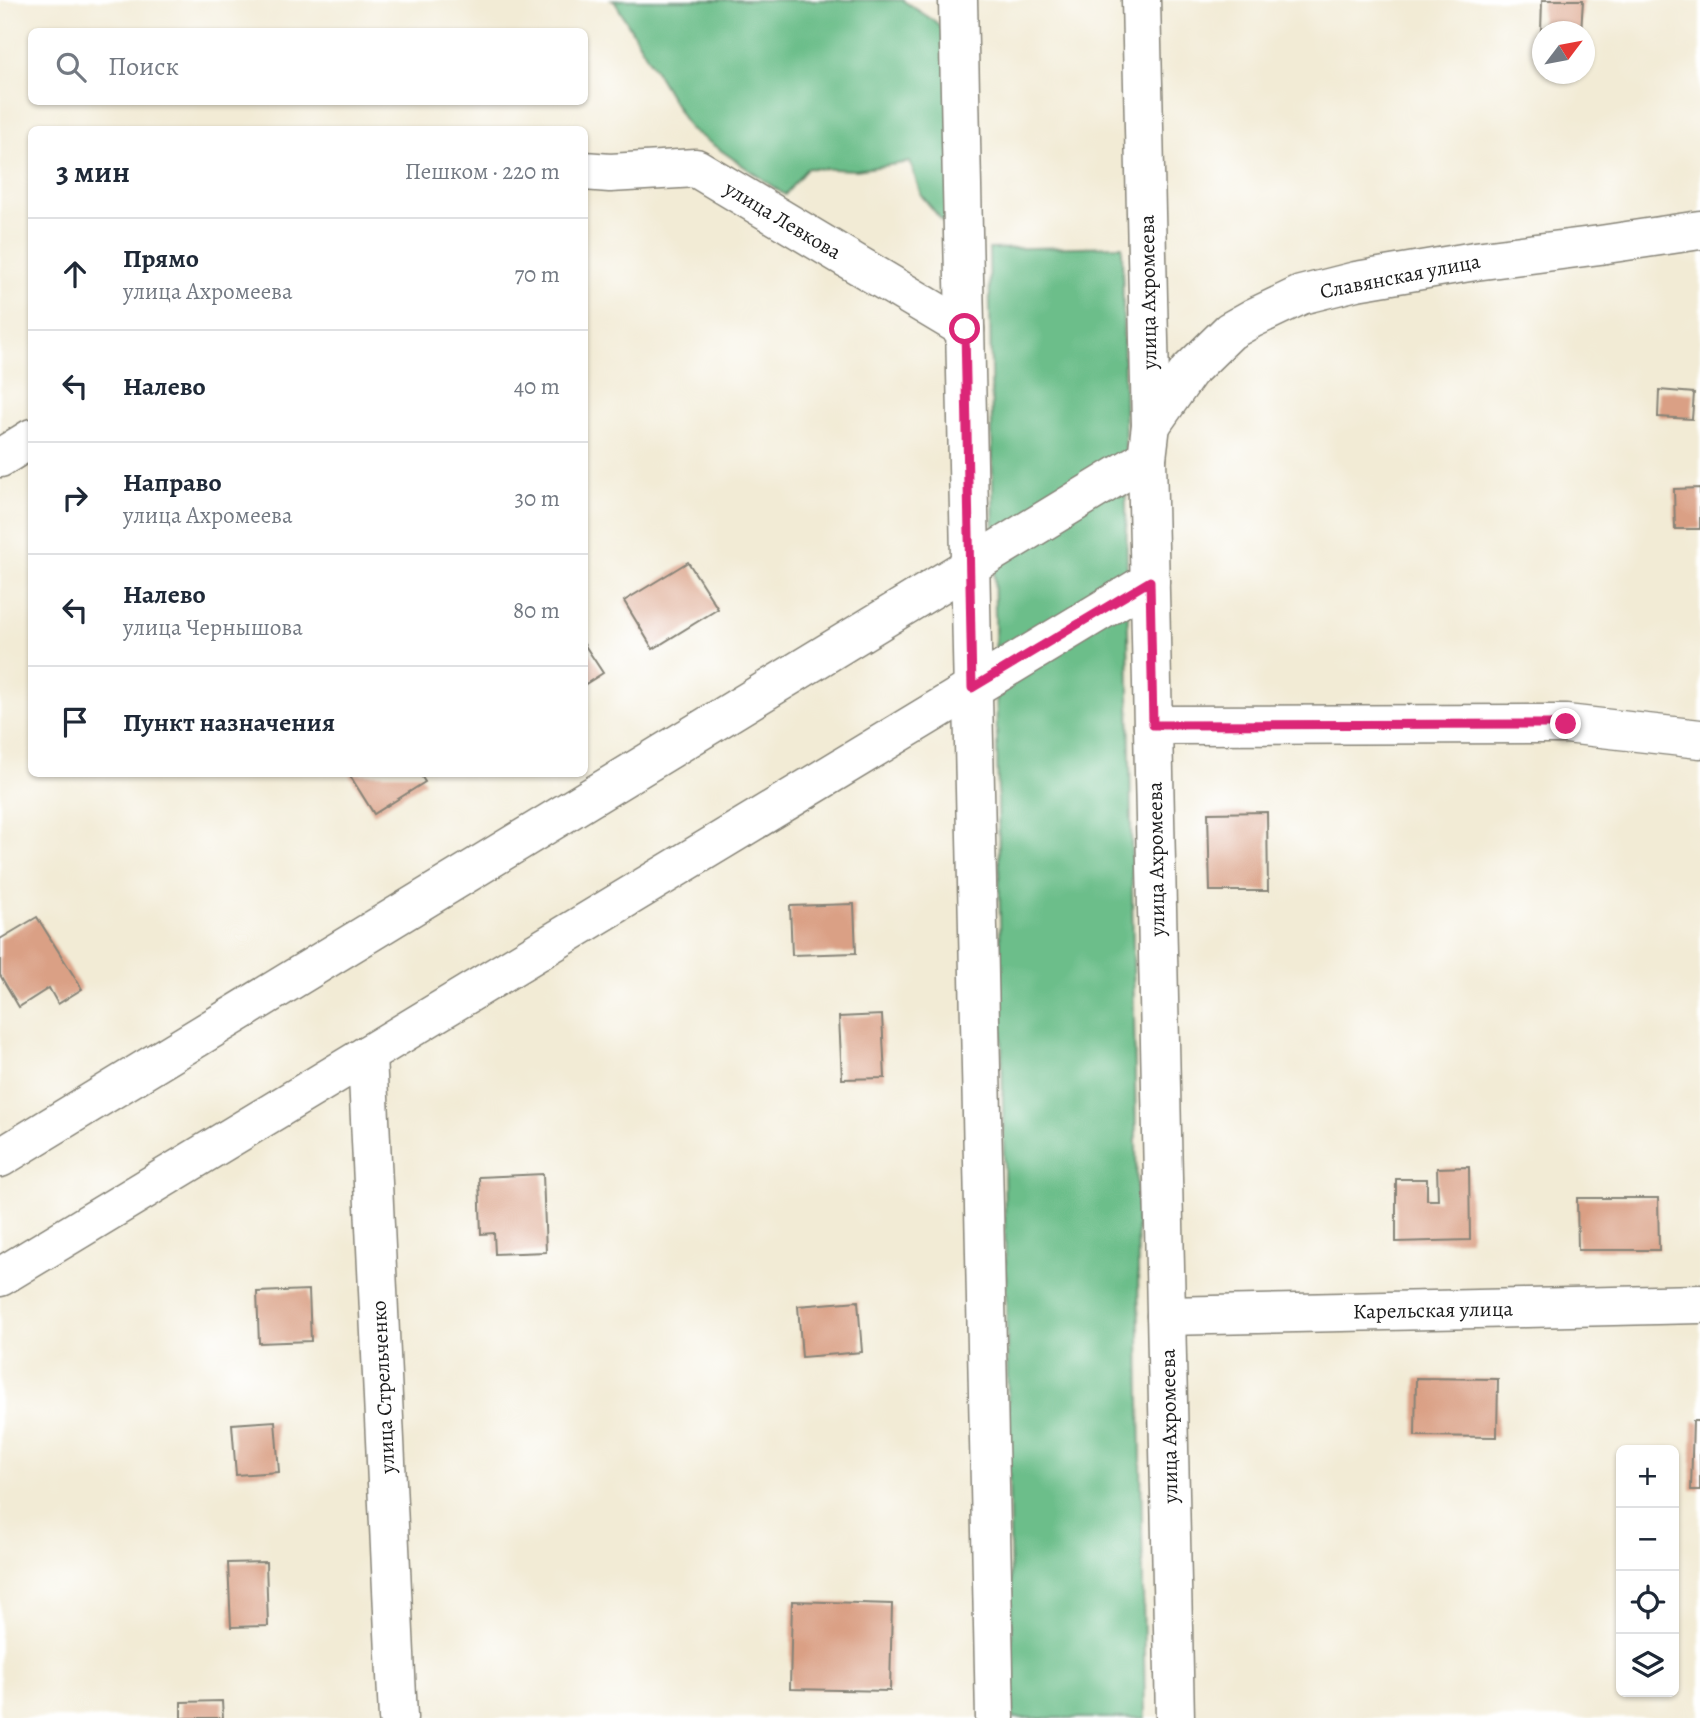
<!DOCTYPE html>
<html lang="ru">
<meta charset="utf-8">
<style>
body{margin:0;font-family:Alegreya,serif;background:#f2f2f3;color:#1f2937}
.controls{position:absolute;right:21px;bottom:21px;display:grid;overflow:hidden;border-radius:10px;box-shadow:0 2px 5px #0004}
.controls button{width:63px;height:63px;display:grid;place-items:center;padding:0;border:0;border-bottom:2px solid #e0e1e3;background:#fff;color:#1f2937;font:35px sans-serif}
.compass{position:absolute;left:1532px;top:21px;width:63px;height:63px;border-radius:50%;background:#fff;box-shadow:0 2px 5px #0004;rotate:58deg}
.stop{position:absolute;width:21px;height:21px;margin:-16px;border:5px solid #db2777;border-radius:50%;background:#fff}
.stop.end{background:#db2777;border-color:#fff;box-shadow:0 2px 7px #0008}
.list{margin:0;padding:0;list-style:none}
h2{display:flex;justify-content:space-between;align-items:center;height:91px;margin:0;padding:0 28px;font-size:30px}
h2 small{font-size:23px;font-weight:400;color:#747a83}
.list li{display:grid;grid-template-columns:46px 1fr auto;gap:21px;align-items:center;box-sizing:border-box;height:112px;padding:0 28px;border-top:2px solid #e0e1e3}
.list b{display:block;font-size:26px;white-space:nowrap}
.list p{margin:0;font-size:23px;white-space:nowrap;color:#747a83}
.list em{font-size:23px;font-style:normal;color:#747a83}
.icon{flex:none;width:38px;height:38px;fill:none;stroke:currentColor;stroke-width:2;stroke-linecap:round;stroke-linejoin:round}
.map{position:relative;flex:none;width:1700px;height:1718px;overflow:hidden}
.search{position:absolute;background:#fff;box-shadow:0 2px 5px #0004;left:28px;top:28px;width:560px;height:77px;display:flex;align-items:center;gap:18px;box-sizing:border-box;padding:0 24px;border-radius:10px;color:#747a83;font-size:26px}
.panel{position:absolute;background:#fff;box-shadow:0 2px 5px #0004;left:28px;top:126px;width:560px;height:651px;border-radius:10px}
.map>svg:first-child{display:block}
.forest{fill:#6cbe8a;stroke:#446d53;stroke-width:2}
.building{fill:#daa085}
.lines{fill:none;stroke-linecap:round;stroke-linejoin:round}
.minor-casing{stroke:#878478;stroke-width:41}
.minor{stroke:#fff;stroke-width:38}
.route{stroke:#db2777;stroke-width:9}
.labels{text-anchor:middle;stroke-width:7;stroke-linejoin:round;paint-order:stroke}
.street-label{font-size:21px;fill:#1c1c1c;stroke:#fff}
</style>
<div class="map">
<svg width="1700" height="1718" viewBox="0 0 1700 1718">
<rect width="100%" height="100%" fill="#fff"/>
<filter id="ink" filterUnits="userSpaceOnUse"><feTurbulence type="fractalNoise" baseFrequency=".0143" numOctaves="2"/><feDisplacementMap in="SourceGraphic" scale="14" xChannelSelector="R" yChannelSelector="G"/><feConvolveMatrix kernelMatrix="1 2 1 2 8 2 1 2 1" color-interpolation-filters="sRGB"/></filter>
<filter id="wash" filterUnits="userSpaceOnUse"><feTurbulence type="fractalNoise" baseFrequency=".00686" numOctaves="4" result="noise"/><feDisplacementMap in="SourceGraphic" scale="28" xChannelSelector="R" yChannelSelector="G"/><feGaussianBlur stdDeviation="1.57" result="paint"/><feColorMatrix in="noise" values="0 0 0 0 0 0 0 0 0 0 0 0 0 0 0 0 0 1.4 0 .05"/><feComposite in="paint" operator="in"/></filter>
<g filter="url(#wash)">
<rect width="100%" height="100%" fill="#f2ebd5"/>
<!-- forest -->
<g class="forest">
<polygon points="612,0 902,0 936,22 948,35 953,234 921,195 910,162 856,170 807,168 785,195 689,128 615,2"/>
<polygon points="1122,246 1145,1718 1013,1718 989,249"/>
</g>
<g id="blocks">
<!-- building -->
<g class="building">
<polygon points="1542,0 1583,0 1581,32 1541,32"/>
<polygon points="1659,390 1694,393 1692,419 1658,417"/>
<polygon points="1700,488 1700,529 1675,529 1674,489"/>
<polygon points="688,562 718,609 653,649 624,601"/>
<polygon points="584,644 603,673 584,685"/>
<polygon points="349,774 420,774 425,782 374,814"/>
<polygon points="1267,812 1268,891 1210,891 1208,813"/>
<polygon points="854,904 856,953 792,955 790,906"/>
<polygon points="37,917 82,989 58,1004 49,988 19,1007 0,975 0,939"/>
<polygon points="882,1015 885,1078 842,1079 839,1017"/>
<polygon points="1469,1167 1470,1240 1396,1242 1396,1179 1427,1179 1427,1200 1438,1200 1437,1168"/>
<polygon points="543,1174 546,1252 495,1254 494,1233 481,1234 479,1177"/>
<polygon points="1577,1198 1658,1198 1659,1250 1578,1250"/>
<polygon points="309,1290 311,1341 259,1343 257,1292"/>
<polygon points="858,1301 862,1352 802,1357 798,1306"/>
<polygon points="1416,1378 1498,1379 1497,1437 1415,1436"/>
<polygon points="275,1421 279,1472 236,1475 232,1424"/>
<polygon points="1693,1421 1700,1421 1700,1490 1691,1490"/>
<polygon points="266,1562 268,1626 231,1627 228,1563"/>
<polygon points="792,1601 892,1604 890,1691 790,1689"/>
<polygon points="222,1701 223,1718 181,1718 181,1702"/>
</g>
</g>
</g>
<g filter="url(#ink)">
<use href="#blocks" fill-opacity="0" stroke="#878478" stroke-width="2"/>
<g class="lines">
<!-- minor casing -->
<g class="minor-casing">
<g id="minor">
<polyline points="958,0 995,1718"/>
<polyline points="1141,0 1151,425 1147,458 1175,1718"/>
<polyline points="584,171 610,173 696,168 965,329"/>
<polyline points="1151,425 1189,371 1230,331 1253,318 1301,295 1356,281 1475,261 1600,245 1700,230"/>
<polyline points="0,458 32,438"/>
<polyline points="1153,725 1566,724 1700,739"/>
<polyline points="367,1055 398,1718"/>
<polyline points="0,1158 1147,458"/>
<polyline points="0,1277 1150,581"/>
<polyline points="1166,1316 1700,1304"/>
</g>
</g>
<!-- minor -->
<use href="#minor" class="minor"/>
</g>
</g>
<g class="lines" filter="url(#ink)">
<!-- route -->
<polyline class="route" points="965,329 972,688 1150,581 1153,725 1566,724"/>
</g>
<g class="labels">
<!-- street labels -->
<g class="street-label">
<text transform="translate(783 220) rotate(31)" y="7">улица Левкова</text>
<text transform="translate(1400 276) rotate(-11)" y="7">Славянская улица</text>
<text transform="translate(1148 292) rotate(-91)" y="7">улица Ахромеева</text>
<text transform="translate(1156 859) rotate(-91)" y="7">улица Ахромеева</text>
<text transform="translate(1433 1310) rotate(-1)" y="7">Карельская улица</text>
<text transform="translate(383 1387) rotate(-93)" y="7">улица Стрельченко</text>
<text transform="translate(1169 1426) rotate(-91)" y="7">улица Ахромеева</text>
</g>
</g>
</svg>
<div class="controls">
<button>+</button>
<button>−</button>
<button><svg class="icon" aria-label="locate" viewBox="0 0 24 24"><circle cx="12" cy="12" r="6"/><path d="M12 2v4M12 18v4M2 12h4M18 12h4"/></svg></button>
<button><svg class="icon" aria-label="layers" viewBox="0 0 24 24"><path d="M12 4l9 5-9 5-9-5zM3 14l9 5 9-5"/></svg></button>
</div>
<svg class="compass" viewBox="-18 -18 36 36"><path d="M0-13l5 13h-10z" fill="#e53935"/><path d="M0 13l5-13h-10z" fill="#747a83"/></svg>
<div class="stop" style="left:965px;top:329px"></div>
<div class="stop end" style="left:1566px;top:724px"></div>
<div class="search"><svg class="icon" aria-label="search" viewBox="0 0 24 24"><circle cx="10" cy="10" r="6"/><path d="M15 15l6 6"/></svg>Поиск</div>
<section class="panel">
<h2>3 мин<small>Пешком · 220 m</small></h2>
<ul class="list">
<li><svg class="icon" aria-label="ahead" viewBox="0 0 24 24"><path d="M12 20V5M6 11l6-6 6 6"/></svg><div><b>Прямо</b><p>улица Ахромеева</p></div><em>70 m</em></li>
<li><svg class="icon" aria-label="left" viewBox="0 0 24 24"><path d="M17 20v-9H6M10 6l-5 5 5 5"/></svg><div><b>Налево</b></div><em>40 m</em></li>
<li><svg class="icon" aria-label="right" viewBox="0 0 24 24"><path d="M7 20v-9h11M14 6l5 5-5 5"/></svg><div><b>Направо</b><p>улица Ахромеева</p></div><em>30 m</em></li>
<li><svg class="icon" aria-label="left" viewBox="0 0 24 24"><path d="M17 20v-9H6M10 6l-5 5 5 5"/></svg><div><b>Налево</b><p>улица Чернышова</p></div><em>80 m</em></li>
<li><svg class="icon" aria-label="arrive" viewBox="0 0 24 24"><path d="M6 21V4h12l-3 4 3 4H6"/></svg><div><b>Пункт назначения</b></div></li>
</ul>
</section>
</div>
